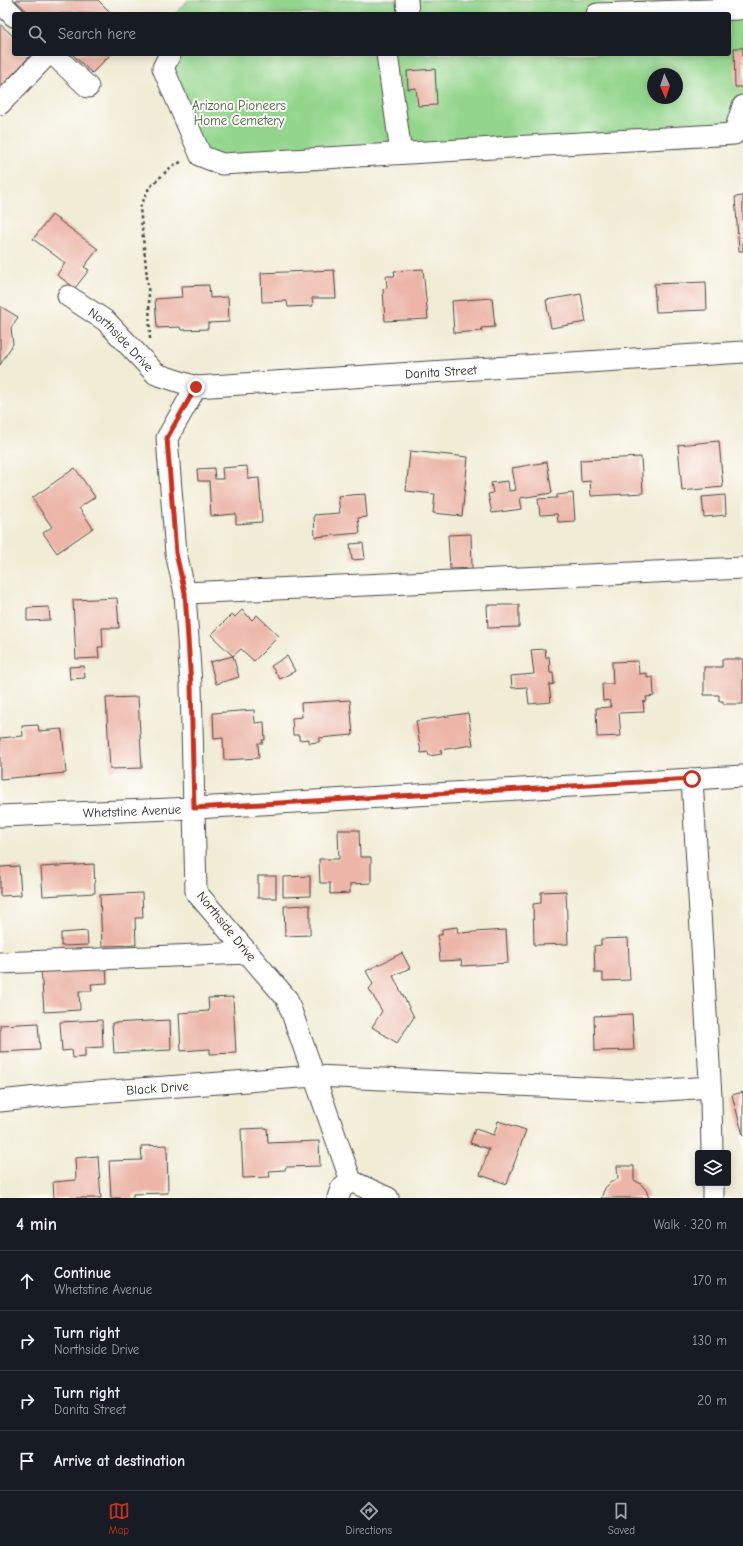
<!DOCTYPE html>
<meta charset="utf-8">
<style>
body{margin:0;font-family:"Comic Neue",sans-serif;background:#20242c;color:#f1f3f6}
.controls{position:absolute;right:12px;bottom:12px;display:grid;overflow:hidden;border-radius:4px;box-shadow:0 2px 10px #0003}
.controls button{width:36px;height:36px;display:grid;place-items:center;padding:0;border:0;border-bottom:1px solid #363941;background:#171b24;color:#f1f3f6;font:20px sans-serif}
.compass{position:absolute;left:647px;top:68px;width:36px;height:36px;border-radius:50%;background:#171b24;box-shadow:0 2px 10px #0003;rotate:177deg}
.stop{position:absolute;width:12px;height:12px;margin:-9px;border:3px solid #c8321e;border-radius:50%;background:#fff}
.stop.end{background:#c8321e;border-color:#fff;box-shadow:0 1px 4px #0008}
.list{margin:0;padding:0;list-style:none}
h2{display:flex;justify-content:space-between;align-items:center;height:52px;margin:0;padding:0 16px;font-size:17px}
h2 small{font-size:13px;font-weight:400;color:#9ea1a6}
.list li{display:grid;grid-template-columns:26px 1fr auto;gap:12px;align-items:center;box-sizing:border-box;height:60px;padding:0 16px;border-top:1px solid #363941}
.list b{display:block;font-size:15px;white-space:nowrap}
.list p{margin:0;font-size:13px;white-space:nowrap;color:#9ea1a6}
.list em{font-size:13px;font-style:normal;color:#9ea1a6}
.icon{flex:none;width:22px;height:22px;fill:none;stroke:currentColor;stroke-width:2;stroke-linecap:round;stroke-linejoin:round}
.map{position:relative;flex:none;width:743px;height:1198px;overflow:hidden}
.search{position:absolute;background:#171b24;box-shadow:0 2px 10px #0003;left:12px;right:12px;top:12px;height:44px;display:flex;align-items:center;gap:10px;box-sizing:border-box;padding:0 14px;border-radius:4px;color:#9ea1a6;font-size:15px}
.sheet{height:292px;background:#171b24}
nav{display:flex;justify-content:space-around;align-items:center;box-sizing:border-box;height:56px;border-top:1px solid #363941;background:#171b24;font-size:11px;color:#9ea1a6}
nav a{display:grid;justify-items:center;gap:2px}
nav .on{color:#c8321e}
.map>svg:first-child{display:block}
.green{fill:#93d58c;stroke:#5f805c;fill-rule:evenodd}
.building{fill:#ecb5a8}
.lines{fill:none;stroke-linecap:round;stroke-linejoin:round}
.minor-casing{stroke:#494845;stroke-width:23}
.path{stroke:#494845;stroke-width:2.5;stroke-dasharray:3 3;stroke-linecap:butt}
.minor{stroke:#fff;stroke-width:21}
.route{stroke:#c8321e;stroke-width:5}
.labels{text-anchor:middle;stroke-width:4;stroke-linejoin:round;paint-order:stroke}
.park-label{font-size:13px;fill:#4a5e48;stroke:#fdfcf7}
.street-label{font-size:13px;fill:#2b2b2b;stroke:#fdfcf7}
</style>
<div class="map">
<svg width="743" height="1198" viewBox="0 0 743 1198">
<rect width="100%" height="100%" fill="#fdfcf7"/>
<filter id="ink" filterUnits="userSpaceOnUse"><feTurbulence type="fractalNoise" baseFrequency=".025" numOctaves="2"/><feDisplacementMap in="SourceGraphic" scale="8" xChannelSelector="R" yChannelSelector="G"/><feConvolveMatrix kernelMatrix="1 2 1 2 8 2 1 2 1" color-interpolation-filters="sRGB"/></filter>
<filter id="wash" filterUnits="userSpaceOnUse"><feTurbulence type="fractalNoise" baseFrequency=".012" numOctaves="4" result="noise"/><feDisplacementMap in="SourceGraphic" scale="16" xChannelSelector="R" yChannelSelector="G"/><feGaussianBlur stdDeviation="0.9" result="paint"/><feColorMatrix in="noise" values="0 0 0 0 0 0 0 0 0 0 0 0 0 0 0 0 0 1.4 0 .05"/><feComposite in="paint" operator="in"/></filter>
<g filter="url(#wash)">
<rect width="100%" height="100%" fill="#f1ecd6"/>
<!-- green -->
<path class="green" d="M188 0H743V140L226 173 197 163 163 54H729V14H175ZM653 74H677V98H653Z"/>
<g id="blocks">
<!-- building -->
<g class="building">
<polygon points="15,0 98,0 112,14 30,14"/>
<polygon points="0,24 14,37 14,54 32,54 0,88"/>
<polygon points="734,48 743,48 743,87 735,87"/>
<polygon points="72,54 111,54 92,73"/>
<polygon points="435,69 437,105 418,106 416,88 408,89 407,71"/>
<polygon points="743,196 743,251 739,251 735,197"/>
<polygon points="52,215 98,249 84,267 89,270 75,288 57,275 65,263 33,239"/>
<polygon points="423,269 428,319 385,321 383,289 387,288 386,276 395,276 394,271"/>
<polygon points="334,270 336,298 312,298 313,306 288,307 287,301 262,302 261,273"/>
<polygon points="706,282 707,310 656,312 654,284"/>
<polygon points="209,285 210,298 228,297 229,322 208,323 208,329 181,330 180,327 157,328 155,299 182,297 181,286"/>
<polygon points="581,294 586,322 551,328 546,300"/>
<polygon points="492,298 495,327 481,328 482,331 454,333 452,301"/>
<polygon points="0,306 18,317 11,328 13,344 0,365"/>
<polygon points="719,441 723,487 682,491 678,445"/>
<polygon points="410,451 468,457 462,516 433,513 435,494 406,491"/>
<polygon points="641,457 643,493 591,496 590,481 581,482 580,460"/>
<polygon points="547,462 552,493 520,498 522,509 492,513 488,494 493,493 491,483 508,481 509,491 516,490 512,468"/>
<polygon points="247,466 248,479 259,478 262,522 236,524 236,514 211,516 209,481 198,481 197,469 214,468 215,479 223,479 222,468"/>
<polygon points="75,468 95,497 79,508 93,528 57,553 43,533 52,527 32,498"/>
<polygon points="573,493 575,521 558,522 557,514 540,515 538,499 557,498 557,495"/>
<polygon points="365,494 367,517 358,518 360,533 315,537 314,515 340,513 338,496"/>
<polygon points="725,495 726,515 704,517 702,497"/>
<polygon points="471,534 472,568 450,569 448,535"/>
<polygon points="363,543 365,559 352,560 350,544"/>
<polygon points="117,598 119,628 102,628 103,647 98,647 99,658 76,659 73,600"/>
<polygon points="487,605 519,605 519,627 488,628"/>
<polygon points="49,607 50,620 27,621 27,608"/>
<polygon points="242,610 252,620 257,615 279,636 254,661 241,649 233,656 211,635 232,614 235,617"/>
<polygon points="545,649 546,658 549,656 550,673 553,673 554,684 549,685 551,702 529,704 527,687 512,688 511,676 534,674 531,650"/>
<polygon points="233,656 239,677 216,684 210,662"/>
<polygon points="287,656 295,671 280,679 271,666"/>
<polygon points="722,659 743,659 743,704 723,704 723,701 719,701 719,695 704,695 704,667 722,667"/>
<polygon points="638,661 639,674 647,673 647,678 653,677 654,696 646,697 647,701 643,702 644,712 619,713 621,736 597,737 596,708 611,707 609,700 603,701 602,684 613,684 612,662"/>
<polygon points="84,666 85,678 70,679 69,667"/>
<polygon points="138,697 142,768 110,769 106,698"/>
<polygon points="350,700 353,735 319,738 319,742 309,743 309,739 299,740 299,735 293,735 292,718 302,717 301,703"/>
<polygon points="254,710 255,723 264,722 265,740 262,740 263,743 258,743 259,758 224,760 223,738 214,739 213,713"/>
<polygon points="468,713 473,745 440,750 442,754 429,756 428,752 421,753 416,721"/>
<polygon points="38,725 39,731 62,729 66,773 0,779 0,738 23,736 22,726"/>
<polygon points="338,830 359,830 360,857 371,857 371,883 350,884 350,893 330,894 330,883 320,883 319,859 339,859"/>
<polygon points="94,864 95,893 43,896 41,867"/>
<polygon points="19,866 21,895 0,896 0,867"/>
<rect x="258" y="876" width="18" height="22"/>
<polygon points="310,876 310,896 283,897 283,877"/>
<polygon points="566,891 568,944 534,945 533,904 541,903 541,892"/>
<polygon points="142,893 143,918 135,918 136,945 102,946 100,895"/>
<polygon points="310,905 310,935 285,936 284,906"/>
<polygon points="457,927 458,933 506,930 508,963 462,966 461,960 440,961 438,935 442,935 442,929"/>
<polygon points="87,931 88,945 61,946 61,933"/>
<polygon points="628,938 630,980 603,981 603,973 595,973 594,946 601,945 601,939"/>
<polygon points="402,953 410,968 393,976 414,1017 397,1043 372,1027 382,1011 369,989 373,984 366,971"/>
<polygon points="106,966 107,983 91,984 92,991 79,991 80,1010 44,1012 41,969"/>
<polygon points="233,997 236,1053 210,1054 210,1049 181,1051 179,1013 209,1011 208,998"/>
<polygon points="632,1014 634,1050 595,1051 594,1016"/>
<polygon points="102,1020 103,1047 85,1048 85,1057 73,1058 72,1050 62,1051 60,1022"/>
<polygon points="170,1020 171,1050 114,1053 112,1023"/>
<polygon points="38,1023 40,1050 0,1052 0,1025"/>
<polygon points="743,1092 743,1135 732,1095"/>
<polygon points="498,1121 526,1130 507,1184 480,1175 489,1149 470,1143 475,1129 494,1135"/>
<polygon points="267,1128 268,1143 319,1141 320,1166 286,1167 285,1170 269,1171 270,1177 243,1178 241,1129"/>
<polygon points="167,1145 168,1193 133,1194 133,1198 111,1198 109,1161 142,1160 141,1146"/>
<polygon points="98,1156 101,1198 54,1198 53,1182 76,1180 75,1158"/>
<polygon points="617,1166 634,1166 634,1180 641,1184 646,1190 649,1198 601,1198 605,1188 611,1182 618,1179"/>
</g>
</g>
</g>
<g filter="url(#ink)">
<use href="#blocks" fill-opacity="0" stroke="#494845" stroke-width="1"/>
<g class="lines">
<!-- minor casing -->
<g class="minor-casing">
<g id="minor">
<polyline points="407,0 408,14"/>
<polyline points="0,2 14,16"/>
<polyline points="597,14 738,9"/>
<polyline points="53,54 88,87"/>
<polyline points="170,54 163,68 201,156 222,164 734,134 743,106"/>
<polyline points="387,54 401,153"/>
<polyline points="0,104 48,54"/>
<path id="s1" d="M68 296 106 321 156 374 196 387"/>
<polyline points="185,593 743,568"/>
<polyline points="692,779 711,1097 712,1153"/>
<path id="s2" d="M0 816 195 808 743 776"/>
<polyline points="0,963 247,953"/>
<path id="s3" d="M0 1101 56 1095 315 1076 652 1091 710 1087"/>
<path id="s4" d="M351 1181 287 999 196 892 191 685 185 593 176 553 167 438 196 387 743 352"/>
<polyline points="351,1181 388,1198"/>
<polyline points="713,1183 713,1198"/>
<polyline points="338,1198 341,1189 351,1181"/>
</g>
</g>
<!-- path -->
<polyline class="path" points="150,339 149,297 140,208 149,188 172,166 181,162"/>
<!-- minor -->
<use href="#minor" class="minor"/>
</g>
</g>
<g class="lines" filter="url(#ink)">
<!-- route -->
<polyline class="route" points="196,387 167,438 176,553 185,593 191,685 194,808 692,779"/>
</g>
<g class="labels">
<!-- park labels -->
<g class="park-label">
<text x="239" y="110">Arizona Pioneers<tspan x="239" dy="15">Home Cemetery</tspan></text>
</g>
<!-- street labels -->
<g class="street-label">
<text dy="5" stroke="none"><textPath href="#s1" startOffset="69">Northside Drive</textPath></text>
<text dy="5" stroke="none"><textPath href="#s4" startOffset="1093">Danita Street</textPath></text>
<text dy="5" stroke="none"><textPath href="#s2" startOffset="132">Whetstine Avenue</textPath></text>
<text transform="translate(227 926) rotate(51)" y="5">Northside Drive</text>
<text dy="5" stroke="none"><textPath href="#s3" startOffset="158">Black Drive</textPath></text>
</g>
</g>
</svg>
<div class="controls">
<button><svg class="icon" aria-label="layers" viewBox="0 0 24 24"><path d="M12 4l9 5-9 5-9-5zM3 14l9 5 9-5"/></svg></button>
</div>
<svg class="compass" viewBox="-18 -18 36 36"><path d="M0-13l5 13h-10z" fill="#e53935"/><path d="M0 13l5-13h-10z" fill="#9ea1a6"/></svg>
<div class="stop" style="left:692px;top:779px"></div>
<div class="stop end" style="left:196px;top:387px"></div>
<div class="search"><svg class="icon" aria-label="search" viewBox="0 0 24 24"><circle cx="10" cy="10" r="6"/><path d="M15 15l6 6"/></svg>Search here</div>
</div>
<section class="sheet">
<h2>4 min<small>Walk · 320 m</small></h2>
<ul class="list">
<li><svg class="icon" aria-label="ahead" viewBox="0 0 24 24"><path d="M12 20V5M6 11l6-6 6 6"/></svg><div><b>Continue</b><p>Whetstine Avenue</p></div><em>170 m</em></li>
<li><svg class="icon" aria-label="right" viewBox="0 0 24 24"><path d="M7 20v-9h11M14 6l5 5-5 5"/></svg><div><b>Turn right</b><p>Northside Drive</p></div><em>130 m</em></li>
<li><svg class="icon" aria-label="right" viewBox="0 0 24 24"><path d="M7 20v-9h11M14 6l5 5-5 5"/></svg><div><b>Turn right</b><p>Danita Street</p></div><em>20 m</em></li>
<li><svg class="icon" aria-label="arrive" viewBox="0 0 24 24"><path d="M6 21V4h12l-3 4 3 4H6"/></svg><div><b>Arrive at destination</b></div></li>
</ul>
</section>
<nav>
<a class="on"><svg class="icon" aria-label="map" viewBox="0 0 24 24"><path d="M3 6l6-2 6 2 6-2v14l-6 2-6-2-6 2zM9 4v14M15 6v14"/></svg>Map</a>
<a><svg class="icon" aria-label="directions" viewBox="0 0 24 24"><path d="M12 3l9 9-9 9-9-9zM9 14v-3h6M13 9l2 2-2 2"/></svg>Directions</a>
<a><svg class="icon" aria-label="saved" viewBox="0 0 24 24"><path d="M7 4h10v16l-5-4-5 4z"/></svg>Saved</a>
</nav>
